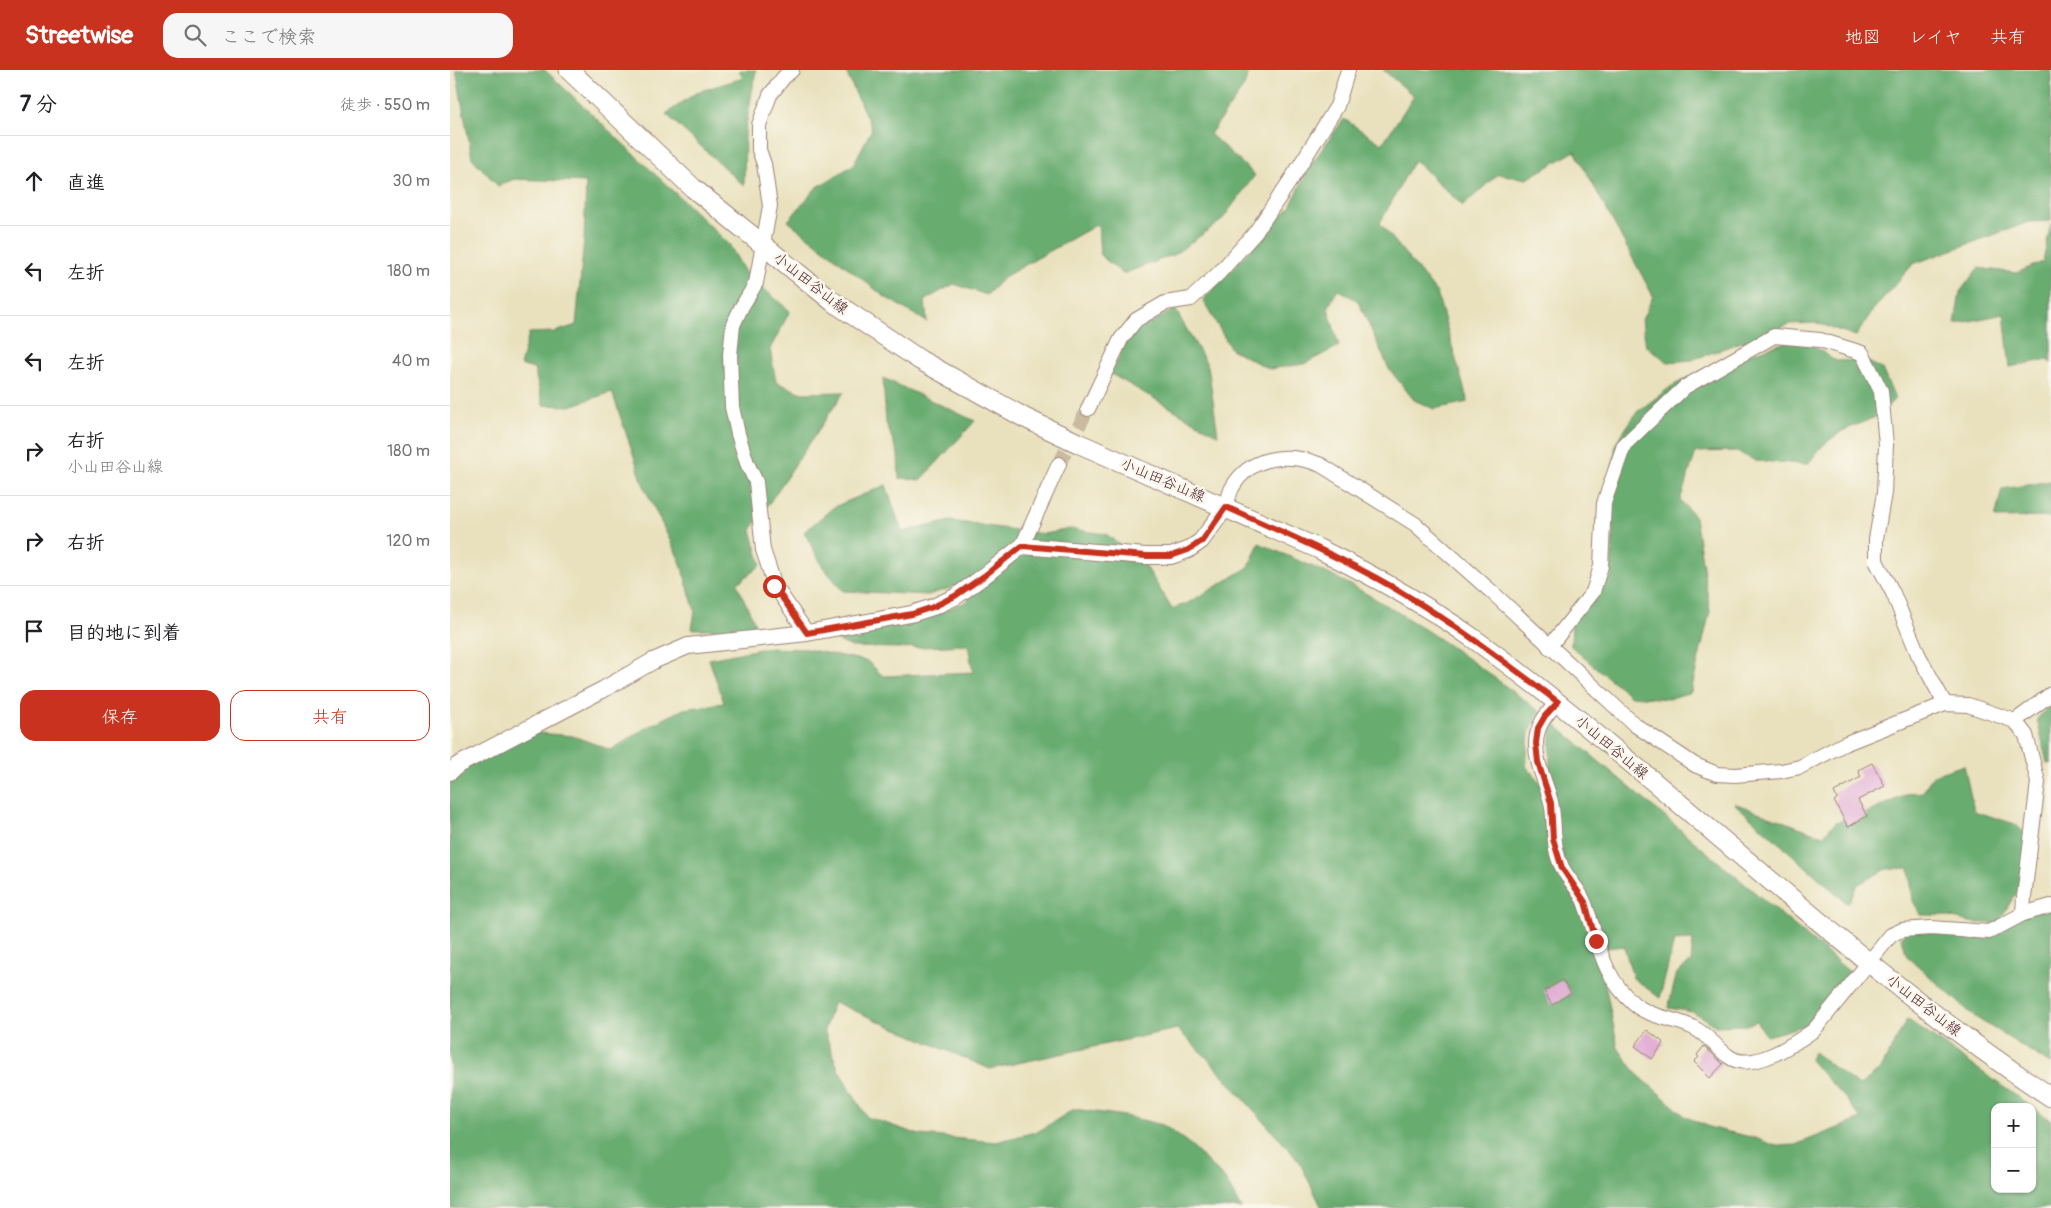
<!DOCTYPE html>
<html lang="ja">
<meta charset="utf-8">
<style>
body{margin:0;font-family:Pangolin,"Klee One",sans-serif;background:#f6f6f6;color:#202124}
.controls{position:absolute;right:15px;bottom:15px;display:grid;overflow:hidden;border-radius:10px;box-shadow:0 1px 4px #0004}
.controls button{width:45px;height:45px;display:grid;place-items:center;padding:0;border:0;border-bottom:1px solid #e0e0e0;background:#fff;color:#202124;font:25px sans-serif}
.stop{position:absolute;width:15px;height:15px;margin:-11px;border:4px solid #c8321e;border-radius:50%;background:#fff}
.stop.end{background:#c8321e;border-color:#fff;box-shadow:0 1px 5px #0008}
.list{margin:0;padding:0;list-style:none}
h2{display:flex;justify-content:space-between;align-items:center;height:65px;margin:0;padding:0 20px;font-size:21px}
h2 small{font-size:16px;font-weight:400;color:#757577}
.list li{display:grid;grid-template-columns:32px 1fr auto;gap:15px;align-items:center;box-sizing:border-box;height:90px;padding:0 20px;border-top:1px solid #e0e0e0}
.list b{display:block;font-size:19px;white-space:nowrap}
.list p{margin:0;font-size:16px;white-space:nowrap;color:#757577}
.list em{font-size:16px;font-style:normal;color:#757577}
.actions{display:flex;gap:10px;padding:15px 20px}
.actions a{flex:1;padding:11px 0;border:1px solid #c8321e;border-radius:15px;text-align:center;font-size:18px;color:#c8321e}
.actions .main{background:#c8321e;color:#fff}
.icon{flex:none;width:28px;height:28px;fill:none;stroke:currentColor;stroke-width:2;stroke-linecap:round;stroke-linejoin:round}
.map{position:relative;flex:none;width:1601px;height:1138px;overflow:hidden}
header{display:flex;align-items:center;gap:30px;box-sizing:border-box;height:70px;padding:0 25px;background:#c8321e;color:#fff}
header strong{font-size:24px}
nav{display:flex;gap:28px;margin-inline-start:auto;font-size:18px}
.search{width:350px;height:45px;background:#f6f6f6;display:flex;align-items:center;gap:12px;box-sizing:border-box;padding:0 18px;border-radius:15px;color:#757577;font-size:19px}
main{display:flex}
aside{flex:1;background:#fff}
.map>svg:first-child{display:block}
.forest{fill:#68ac6f;stroke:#59664d}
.building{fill:#dfa7d4}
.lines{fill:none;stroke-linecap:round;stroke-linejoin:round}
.minor-tunnel{stroke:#c9baa0;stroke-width:14;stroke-dasharray:14 7;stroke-linecap:butt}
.minor-casing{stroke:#9a8074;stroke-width:16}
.tertiary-casing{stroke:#9a8074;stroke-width:18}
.secondary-casing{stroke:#9a8074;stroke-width:21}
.minor{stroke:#fff;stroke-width:14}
.tertiary{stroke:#fff;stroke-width:16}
.secondary{stroke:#fff;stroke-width:19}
.route{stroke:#c8321e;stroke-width:6}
.labels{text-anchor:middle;stroke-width:5;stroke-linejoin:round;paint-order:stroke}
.street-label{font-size:15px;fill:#4a1f2b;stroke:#fbf7ec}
</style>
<header>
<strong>Streetwise</strong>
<div class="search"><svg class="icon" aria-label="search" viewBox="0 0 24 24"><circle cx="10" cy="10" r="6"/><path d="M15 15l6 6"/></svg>ここで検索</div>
<nav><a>地図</a><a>レイヤ</a><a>共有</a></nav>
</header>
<main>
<aside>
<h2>7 分<small>徒歩 · 550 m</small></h2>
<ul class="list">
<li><svg class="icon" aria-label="ahead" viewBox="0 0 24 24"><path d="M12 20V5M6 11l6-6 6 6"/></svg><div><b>直進</b></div><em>30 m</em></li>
<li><svg class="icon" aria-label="left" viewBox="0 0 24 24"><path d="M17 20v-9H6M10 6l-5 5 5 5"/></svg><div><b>左折</b></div><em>180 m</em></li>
<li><svg class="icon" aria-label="left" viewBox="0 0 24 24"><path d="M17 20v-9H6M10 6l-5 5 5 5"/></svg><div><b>左折</b></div><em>40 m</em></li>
<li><svg class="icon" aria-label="right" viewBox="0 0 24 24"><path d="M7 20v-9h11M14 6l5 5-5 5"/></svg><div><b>右折</b><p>小山田谷山線</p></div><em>180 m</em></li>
<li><svg class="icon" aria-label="right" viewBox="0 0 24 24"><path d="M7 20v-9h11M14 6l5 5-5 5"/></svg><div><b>右折</b></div><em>120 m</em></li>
<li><svg class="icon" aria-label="arrive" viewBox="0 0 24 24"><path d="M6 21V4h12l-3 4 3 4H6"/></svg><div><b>目的地に到着</b></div></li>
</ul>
<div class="actions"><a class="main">保存</a><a>共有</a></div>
</aside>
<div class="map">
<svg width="1601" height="1138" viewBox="0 0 1601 1138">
<rect width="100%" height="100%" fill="#fbf7ec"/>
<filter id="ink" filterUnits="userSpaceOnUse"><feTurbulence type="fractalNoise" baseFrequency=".02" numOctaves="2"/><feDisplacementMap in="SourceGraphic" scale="10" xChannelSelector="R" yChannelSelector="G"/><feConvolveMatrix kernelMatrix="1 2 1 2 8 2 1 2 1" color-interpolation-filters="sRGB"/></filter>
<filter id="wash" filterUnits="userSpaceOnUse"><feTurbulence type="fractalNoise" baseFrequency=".0096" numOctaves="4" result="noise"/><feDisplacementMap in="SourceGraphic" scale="20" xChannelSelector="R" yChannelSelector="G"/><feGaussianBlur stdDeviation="1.12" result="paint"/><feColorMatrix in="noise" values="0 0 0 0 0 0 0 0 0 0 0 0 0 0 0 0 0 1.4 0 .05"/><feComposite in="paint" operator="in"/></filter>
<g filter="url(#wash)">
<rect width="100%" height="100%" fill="#e9e1bd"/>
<!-- forest -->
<g class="forest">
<polygon points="6,0 95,0 279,174 296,204 340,241 320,279 326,312 352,323 394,322 301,460 311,495 287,514 308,560 242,559 245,541 230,491 195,419 162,322 120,336 93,335 84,299 70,295 79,263 105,262 126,255 134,170 136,112 64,109 48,116 22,88"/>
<polygon points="289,0 306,0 295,61 294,116 216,44 247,22 293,8"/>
<polygon points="395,0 800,0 793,18 760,64 805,105 771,151 725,184 673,204 650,185 648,154 554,207 537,225 504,214 475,230 477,252 435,227 338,151 366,118 403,95 422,59"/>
<polygon points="933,0 1601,0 1601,151 1579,152 1463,194 1423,240 1406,266 1367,253 1340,254 1242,290 1218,292 1196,276 1192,250 1203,226 1125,81 1077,109 1048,104 1013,136 964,90 930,153 987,223 1018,332 984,339 964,330 939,299 908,231 888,219 878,238 889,276 854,294 819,299 781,279 753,230 840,137 860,96 894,49 932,74 964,26"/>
<polygon points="1601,153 1601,293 1599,289 1560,297 1554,244 1505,254 1510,222 1528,198 1566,203 1593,192"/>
<polygon points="725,239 758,296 768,365 661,304 679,266"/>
<polygon points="1351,267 1386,291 1415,290 1432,299 1445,329 1428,346 1392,361 1373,375 1358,394 1306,391 1286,381 1246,382 1230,430 1245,447 1260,541 1241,622 1218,629 1181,626 1139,592 1121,576 1122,551 1161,508 1163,465 1162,404 1166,373 1187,342 1222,316 1257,298"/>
<polygon points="433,308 525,351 471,410 449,408 448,384 436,353"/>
<polygon points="1601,411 1601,447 1545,448 1552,419"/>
<path d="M436 415 452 462 501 451 594 464 620 459 656 464 694 493 722 539 738 533 799 497 809 473C839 487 870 499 899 514 967 551 1029 595 1090 642L1079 663 1076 696 1094 717 1099 702 1102 652 1402 904 1375 936 1353 956 1317 966 1306 951 1297 955 1266 956 1243 942 1218 938 1227 903 1241 892 1243 870 1224 871 1210 928 1183 908 1174 876 1148 879 1168 978 1187 1004 1236 1047 1262 1058 1305 1068 1326 1076 1345 1075 1411 1049 1395 1028 1360 990 1363 982 1409 1016 1431 999 1457 949 1582 1037H1545V1119H1582V1037L1601 1050V1138H872L849 1091 758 989 727 959 540 999 384 932 374 960 389 1001 417 1047 470 1065 546 1072 589 1061 624 1039 675 1046 713 1055 737 1072 775 1109 791 1138H0V708L66 661 123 666 161 680 197 657 234 639 274 633 259 589 315 578 356 579 417 591 433 606 523 602 518 575 451 578 402 577 373 564 467 552 518 531 519 515 507 516 478 525 393 521 373 497 354 462 384 437Z"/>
<polygon points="1601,634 1601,694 1597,693 1587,649"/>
<polygon points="1514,695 1524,741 1565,754 1580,768 1579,808 1563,828 1548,853 1524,853 1491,845 1471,845 1463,831 1459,798 1436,799 1407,815 1398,834 1284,733 1373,766 1386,752 1406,748 1460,723 1473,722 1483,705"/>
<polygon points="1601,833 1601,994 1525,947 1457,886 1451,869 1456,861 1518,865"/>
</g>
<g id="blocks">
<!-- building -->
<g class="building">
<polygon points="1422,693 1435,716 1408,730 1417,746 1398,757 1384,731 1387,729 1384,722 1411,707 1408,700"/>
<polygon points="1112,910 1121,923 1102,935 1094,921"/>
<polygon points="1197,960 1214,973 1202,989 1185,976"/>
<polygon points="1254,976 1273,994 1260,1008 1244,992 1249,987 1247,985"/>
</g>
</g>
</g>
<g filter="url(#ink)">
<use href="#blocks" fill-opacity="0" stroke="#9a8074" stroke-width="1"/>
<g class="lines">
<!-- minor-tunnel -->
<polyline class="minor-tunnel" points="609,394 638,339"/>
<!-- minor casing -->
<g class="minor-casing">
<g id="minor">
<polyline points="342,0 334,7 320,25 309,55 309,80 314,94 320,136 306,213 291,238 283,255 280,285 282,337 288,364 297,393 306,412 313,480 325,516 357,563"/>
<polyline points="638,339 671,269 686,250 715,233 741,229 769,203 805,163 842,108 887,36 898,0"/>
<path d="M776 437C778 431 779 424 782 418 800 385 840 382 871 395L965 454 1043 523 1185 655 1245 695 1267 704 1285 705 1331 701 1350 697 1394 674 1495 634 1518 635 1565 651 1576 665 1588 712 1574 827 1573 844 1601 836"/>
<polyline points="572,476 609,394"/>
<polyline points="1099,577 1143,522 1151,496 1154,433 1174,375 1235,317 1324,266 1370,270 1412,283 1431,321 1436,375 1434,423 1426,469 1426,491 1443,523 1468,584 1495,634"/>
<path d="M1108 632C1096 644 1086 656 1086 674 1086 695 1096 712 1101 732 1106 755 1101 777 1113 799 1119 811 1131 821 1135 834 1149 872 1151 905 1184 934 1201 948 1225 948 1244 958 1258 965 1266 977 1278 986 1301 1004 1344 974 1364 960L1441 865 1452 860 1480 858 1539 862 1573 844"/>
<polyline points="1565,651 1601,624"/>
</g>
</g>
<!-- tertiary casing -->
<g class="tertiary-casing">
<polyline id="tertiary" points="0,702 8,695 154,619 203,591 238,576 357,563 461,544 483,537 505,527 534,506 572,476 696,486 721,486 738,480 751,471 776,437"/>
</g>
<!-- secondary casing -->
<g class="secondary-casing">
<path id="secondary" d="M119 0 243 118 382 231 470 290 575 348 630 374 869 479C922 505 975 534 1024 569 1087 614 1145 663 1204 712 1333 820 1460 935 1601 1027"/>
</g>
<!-- minor -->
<use href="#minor" class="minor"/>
<!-- tertiary -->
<use href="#tertiary" class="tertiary"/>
<!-- secondary -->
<use href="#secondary" class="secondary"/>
</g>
</g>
<g class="lines" filter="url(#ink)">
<!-- route -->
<path class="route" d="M324 516 357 563 462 544 483 537 505 526 534 506 572 476 696 486H721L738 480 752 471 776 437C823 458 870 478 915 502 984 538 1046 585 1108 632L1095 646 1088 658 1086 673 1088 692 1101 733 1103 769 1112 798 1135 832 1146 871"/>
</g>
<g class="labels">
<!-- street labels -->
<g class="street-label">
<text transform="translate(361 213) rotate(38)" y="5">小山田谷山線</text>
<text transform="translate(713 410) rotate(23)" y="5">小山田谷山線</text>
<text transform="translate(1162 677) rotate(40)" y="5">小山田谷山線</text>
<text transform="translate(1474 935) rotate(38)" y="5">小山田谷山線</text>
</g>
</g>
</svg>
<div class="controls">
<button>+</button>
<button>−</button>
</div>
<div class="stop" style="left:324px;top:516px"></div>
<div class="stop end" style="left:1146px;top:871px"></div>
</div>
</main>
